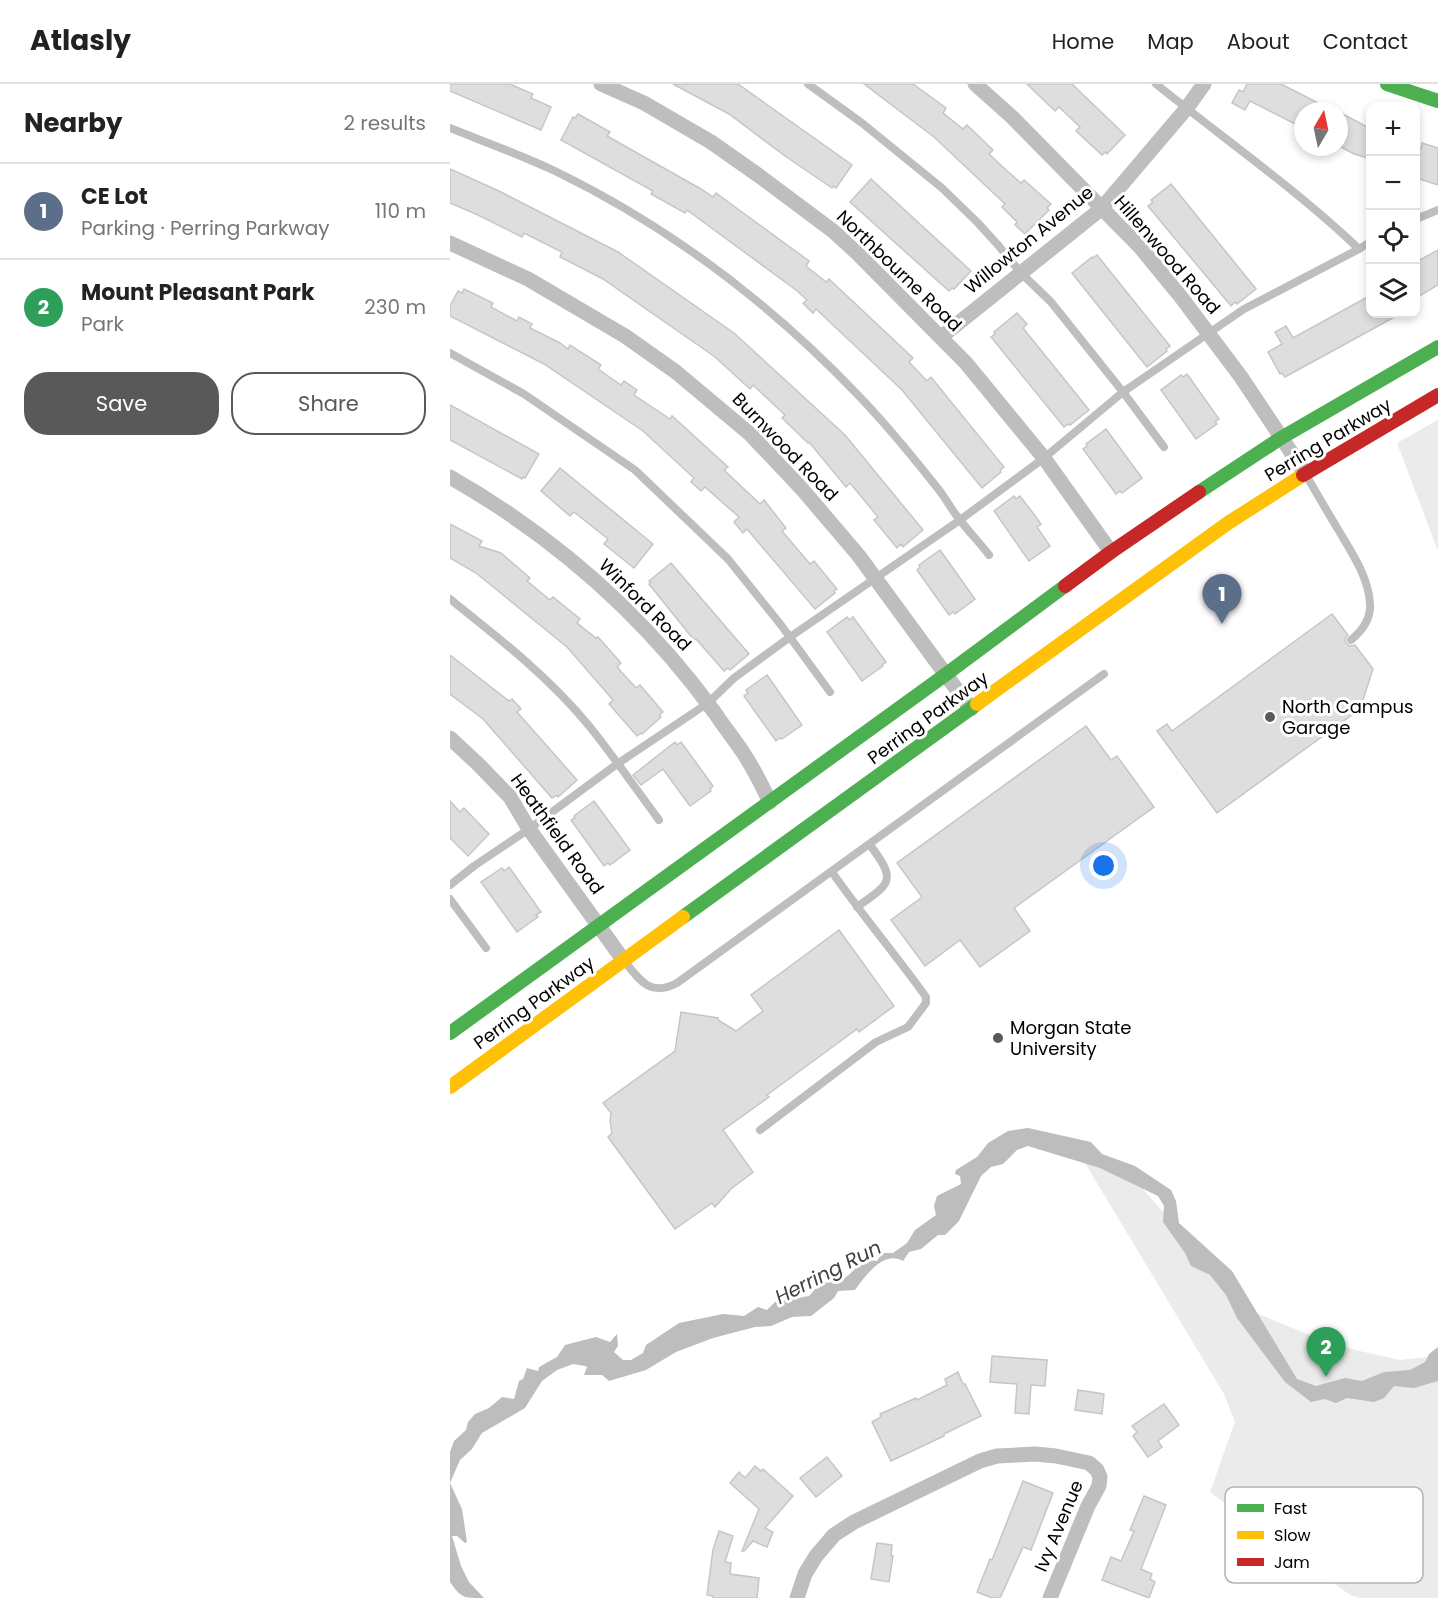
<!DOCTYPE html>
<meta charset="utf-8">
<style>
body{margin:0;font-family:Poppins,sans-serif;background:#f6f6f6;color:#222}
.controls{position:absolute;right:18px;top:18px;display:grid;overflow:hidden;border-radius:12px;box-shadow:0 3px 9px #0003}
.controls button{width:54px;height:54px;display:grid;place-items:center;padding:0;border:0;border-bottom:2px solid #e0e0e0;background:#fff;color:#222;font:30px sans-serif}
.compass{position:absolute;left:844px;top:18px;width:54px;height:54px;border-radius:50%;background:#fff;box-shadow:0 3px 9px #0003;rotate:9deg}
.you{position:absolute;left:654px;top:782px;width:21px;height:21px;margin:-15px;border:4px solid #fff;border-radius:50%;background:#1a73e8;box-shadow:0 0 0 9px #1a73e833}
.badge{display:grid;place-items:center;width:39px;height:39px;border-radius:50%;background:#595959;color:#fff;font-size:20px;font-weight:700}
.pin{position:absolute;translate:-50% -50px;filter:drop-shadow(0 2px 3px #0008)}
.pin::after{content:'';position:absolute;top:32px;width:21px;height:18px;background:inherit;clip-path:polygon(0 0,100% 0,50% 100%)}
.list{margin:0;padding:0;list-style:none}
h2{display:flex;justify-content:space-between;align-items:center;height:78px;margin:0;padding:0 24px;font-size:26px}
h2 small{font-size:20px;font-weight:400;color:#767676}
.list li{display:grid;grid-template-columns:39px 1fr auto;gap:18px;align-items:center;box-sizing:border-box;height:96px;padding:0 24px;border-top:2px solid #e0e0e0}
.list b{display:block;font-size:22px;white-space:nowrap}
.list p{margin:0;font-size:20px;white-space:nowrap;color:#767676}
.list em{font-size:20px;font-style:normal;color:#767676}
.actions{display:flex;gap:12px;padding:18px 24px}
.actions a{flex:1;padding:14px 0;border:2px solid #595959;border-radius:24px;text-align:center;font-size:21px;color:#595959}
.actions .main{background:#595959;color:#fff}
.icon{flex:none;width:33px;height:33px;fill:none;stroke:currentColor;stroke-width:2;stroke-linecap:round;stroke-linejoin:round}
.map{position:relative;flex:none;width:988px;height:1514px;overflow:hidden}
header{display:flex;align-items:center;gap:36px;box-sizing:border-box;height:84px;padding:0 30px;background:#fff;border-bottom:2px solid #e0e0e0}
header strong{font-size:28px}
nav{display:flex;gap:33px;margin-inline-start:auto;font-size:21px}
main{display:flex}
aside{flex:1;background:#fff}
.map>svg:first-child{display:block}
.green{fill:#ebebeb}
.water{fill:#bdbdbd}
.building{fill:#dedede;stroke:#c6c6c6;stroke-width:1.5}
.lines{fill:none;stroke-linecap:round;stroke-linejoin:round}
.lane{stroke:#bebebe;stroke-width:8}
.street{stroke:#bebebe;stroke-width:15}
.fast{stroke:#4caf50;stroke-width:14}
.slow{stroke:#ffc107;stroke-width:14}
.jam{stroke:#c62828;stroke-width:14}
.poi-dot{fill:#595959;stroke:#fff;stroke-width:2}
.labels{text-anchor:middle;stroke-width:6;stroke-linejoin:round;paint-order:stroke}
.street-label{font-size:18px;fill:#000;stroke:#fff}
.poi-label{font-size:18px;fill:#000;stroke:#fff;text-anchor:start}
.water-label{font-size:20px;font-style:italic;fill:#424242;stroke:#fff}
.key{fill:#fff;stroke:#b2b2b2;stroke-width:1.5}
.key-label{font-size:16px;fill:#000}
</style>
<header>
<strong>Atlasly</strong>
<nav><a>Home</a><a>Map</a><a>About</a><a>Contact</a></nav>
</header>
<main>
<aside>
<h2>Nearby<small>2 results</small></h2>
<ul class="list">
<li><span class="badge" style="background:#5c6f8a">1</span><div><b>CE Lot</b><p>Parking · Perring Parkway</p></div><em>110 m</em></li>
<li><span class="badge" style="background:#2e9e5b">2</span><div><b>Mount Pleasant Park</b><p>Park</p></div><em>230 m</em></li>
</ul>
<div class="actions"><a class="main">Save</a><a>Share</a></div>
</aside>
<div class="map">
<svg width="988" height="1514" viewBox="0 0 988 1514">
<rect width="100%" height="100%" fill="#fff"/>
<!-- green -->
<g class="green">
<polygon points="988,336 988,467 947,359"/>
<polygon points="632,1074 677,1087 799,1226 857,1250 905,1266 950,1276 988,1272 988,1514 910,1514 900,1511 760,1408 785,1338 774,1310"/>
</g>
<!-- water -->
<path class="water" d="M578 1044 641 1058 652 1070 685 1082 721 1106 726 1117 729 1139 782 1187 847 1295 866 1302 895 1294 912 1297 934 1288 960 1286 975 1278 979 1270 988 1263V1297L964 1304 944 1302 934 1314 924 1318 897 1314 886 1319 875 1315 861 1318 835 1298 787 1234 776 1211 760 1191 741 1182 735 1169 713 1138 714 1122 708 1112 650 1084 578 1062 567 1066 553 1080 541 1083 531 1092 509 1137 495 1151H488L471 1165 459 1168 453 1177C434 1166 415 1192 405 1206L388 1207 384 1214 361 1232 342 1233 321 1242 305 1243 263 1254 226 1268 196 1286 159 1297 152 1291H134L137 1283 135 1282 123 1280 107 1286 92 1297 75 1324 32 1349 22 1365 10 1376 0 1399 12 1425 17 1458 15 1459 7 1452H2L11 1482 19 1498 34 1514C13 1514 11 1514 0 1498V1368L4 1357 16 1346 18 1338 25 1330 39 1324 52 1313 64 1315 69 1297 73 1295 77 1284 88 1287 89 1283 107 1273 115 1261 146 1253 160 1258 167 1250 168 1262 164 1268 173 1276H181L193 1269 196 1261 229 1239 273 1230 294 1232 308 1223 317 1226 325 1218 359 1212 373 1196C391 1204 402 1187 415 1175L427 1177 432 1169H443L457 1159 465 1146 486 1131 484 1122 487 1112 511 1100 510 1092 505 1090 506 1086 527 1073 538 1059 558 1047Z"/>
<!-- building -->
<g class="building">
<polygon points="0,0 60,0 83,10 81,14 101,23 91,46 0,7"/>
<polygon points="223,0 288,0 402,81 386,104 383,102 382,104 335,72 279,30"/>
<polygon points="414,0 463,0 496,24 493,29 513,45 517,41 543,66 539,70 555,85 571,99 574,96 601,120 597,124 599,126 575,150 565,141 567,138 552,123 555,120 484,53"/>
<polygon points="577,0 622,0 675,51 657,70 656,68 652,71 626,47 630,43 609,23 605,27"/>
<polygon points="797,0 831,0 884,27 853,27 853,44 800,17 795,26 782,19 789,6 793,8"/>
<polygon points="889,28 921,45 921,75 904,70 889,62"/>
<polygon points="128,30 160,48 157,52 251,105 263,113 266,109 359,177 356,182 376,198 379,195 463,274 459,278 477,297 481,293 554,383 550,386 551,388 532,404 452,306 366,225 363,229 353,219 357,216 346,206 237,126 235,129 201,110 203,107 111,56 123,33 125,34"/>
<polygon points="972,59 988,64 988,101 966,94 966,62 971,64"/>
<polygon points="0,85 49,107 168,168 284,249 395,351 473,446 453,463 451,460 447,464 424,436 428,433 400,399 396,403 359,358 358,359 332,334 335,331 303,301 300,305 265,273 153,195 110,173 112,168 74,149 72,153 28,131 0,119"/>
<polygon points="421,95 521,187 504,205 502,204 499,207 400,118"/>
<polygon points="721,100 806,205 787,220 785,218 781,222 698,122 703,118 701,116"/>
<polygon points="988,166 988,201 966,214 966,178"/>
<polygon points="647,171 720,262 716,265 717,267 697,283 622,189 642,173 643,174"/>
<polygon points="14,205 43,219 41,223 67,237 69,233 82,240 80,244 110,259 118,265 120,261 151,281 148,285 171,301 174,297 187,306 184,311 220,335 222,332 278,383 274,386 310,420 314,416 336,444 332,447 360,480 364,477 387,505 384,507 385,509 365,525 297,445 293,449 284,438 289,433 255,403 251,407 241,398 244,394 193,347 94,280 0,232 0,222 8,207 12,209"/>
<polygon points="921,211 921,230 950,230 835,293 832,289 830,290 818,268 832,260 825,248 836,242 843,254"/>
<polygon points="567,229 577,240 573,244 639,326 620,341 618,340 614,343 541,253 545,250 544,248"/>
<polygon points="737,290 769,335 765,338 767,340 746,355 711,306 731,291 733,293"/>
<polygon points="0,321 89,370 75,394 73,393 72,395 0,356"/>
<polygon points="656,345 692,394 672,409 670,407 666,410 633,365 637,362 636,360"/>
<polygon points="110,384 203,460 184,484 154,460 158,455 124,428 120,432 91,407"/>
<polygon points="564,412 566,415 570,412 586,433 591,440 587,443 600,462 579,477 544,427"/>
<polygon points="0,440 32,457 29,462 51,469 80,494 77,497 100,516 103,513 130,535 127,539 146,554 148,553 171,579 167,583 186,604 190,601 213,628 209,631 211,633 192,650 191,649 187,652 159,620 163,616 117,563 26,489 0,474"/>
<polygon points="490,466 525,515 505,530 503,528 499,531 467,486 470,483 469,481"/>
<polygon points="221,479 299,570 280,586 278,584 274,587 246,555 244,556 199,500 201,498 199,497"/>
<polygon points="882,530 898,551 895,555 896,559 900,562 905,561 923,585 910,625 767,729 707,647 717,640 722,647"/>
<polygon points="397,533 400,536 403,533 436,578 432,581 433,582 412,597 377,548"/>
<polygon points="0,571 59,617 62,615 71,625 67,628 127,696 108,713 107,711 102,714 33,635 0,610"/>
<polygon points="317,591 352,641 332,655 330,654 326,657 294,612 298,609 296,606"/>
<polygon points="636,642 661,676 667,672 704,723 564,824 580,847 530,883 510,856 475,882 441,836 472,813 447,779"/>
<polygon points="225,658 227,661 231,658 263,702 260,705 261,707 240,722 213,685 191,701 183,691"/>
<polygon points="0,717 10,728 14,724 39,750 18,772 0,754"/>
<polygon points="144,717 180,766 160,781 158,779 154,782 121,736 125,734 124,732"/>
<polygon points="59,783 91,828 86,831 88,833 67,848 31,798 52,784 54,787"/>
<polygon points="389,846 444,922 409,948 407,945 317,1011 319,1013 273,1046 303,1088 281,1105 265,1123 262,1119 225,1145 158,1053 162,1049 160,1037 161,1029 153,1019 225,967 231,928 268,934 268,936 286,947 313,927 301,911"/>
<polygon points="542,1272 597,1276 595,1302 581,1301 579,1330 565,1329 567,1300 540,1298"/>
<polygon points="508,1288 513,1300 515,1300 531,1332 494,1350 494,1352 441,1377 422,1338 431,1333 430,1330 466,1314 467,1316 497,1301 495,1295"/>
<polygon points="628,1306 654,1310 652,1330 625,1326"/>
<polygon points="714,1320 729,1341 708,1357 712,1363 698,1373 683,1352 687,1348 682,1342"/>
<polygon points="377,1373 392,1392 366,1413 350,1394"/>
<polygon points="305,1382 311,1387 313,1385 343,1412 315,1444 323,1448 317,1463 303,1457 294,1467 292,1467 309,1425 280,1399 289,1388 295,1394"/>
<polygon points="573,1397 603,1409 581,1466 573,1463 550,1514 542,1514 527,1508 540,1475 542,1476"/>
<polygon points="694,1412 716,1421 691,1485 702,1490 700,1495 705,1498 699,1514 652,1496 661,1473 671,1477 684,1447 680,1446"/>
<polygon points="269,1447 283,1452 275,1478 281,1479 280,1490 309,1494 307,1514 263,1514 263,1512 257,1511 263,1466"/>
<polygon points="427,1459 442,1461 441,1472 443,1472 439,1498 421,1495"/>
</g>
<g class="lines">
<!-- lane -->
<g class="lane">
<polyline points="358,0 412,39 492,104 527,138 548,161 571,189 601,218 673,308 714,363"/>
<path d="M706 0C774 55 846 105 909 165L920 158"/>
<path d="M0 44C35 58 71 71 105 87 218 142 320 219 407 310 436 340 463 373 489 406 497 416 502 427 510 436 519 448 530 459 539 471"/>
<polyline points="966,135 988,126"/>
<polyline points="0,269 74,310 185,386 278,475 331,541 380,608"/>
<path d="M856 391C867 410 878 429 889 447 902 469 919 494 920 520 921 535 912 547 901 556"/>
<path d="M0 515C49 554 100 594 140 643 164 673 186 705 209 736"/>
<polyline points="0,801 24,782 79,745 167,680 258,619 284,594 340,553 510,436 594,374 673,308 794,225 909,165"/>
<polyline points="0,815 36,864"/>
<path d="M407 823C441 799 447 797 420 761"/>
<path d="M175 878C190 897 201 913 227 899L654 590"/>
<path d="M310 1046 426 958 458 943 476 919V913C446 871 412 831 382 788"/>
</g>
<!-- street -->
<g class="street">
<polyline points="151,0 194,19 261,58 308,91 383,147 407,169 516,279 594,374 661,468"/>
<polyline points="525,0 562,33 690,163 731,213 791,293 855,389"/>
<polyline points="0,159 78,195 175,252 226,288 300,350 352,405 409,472 521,625"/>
<polyline points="491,253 651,125 736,25 754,0"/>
<path d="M0 393C105 453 194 531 265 629 274 643 285 656 294 670 304 685 312 702 320 718"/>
<polyline points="0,654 29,681 60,713 79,745 174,877"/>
<polyline points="347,1514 355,1490 366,1472 384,1451 404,1438 530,1377 547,1372 585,1370 606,1372 639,1379 647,1386 650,1393 649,1402 638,1422 600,1514"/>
</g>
<!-- fast -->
<g class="fast">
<polyline points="937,0 988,17"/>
<polyline points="749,408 831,354 988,263"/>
<polyline points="233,833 527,620"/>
<polyline points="0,949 495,591 615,502"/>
</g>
<!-- slow -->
<g class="slow">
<polyline points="527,620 778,439 853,391"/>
<polyline points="0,1003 233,833"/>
</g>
<!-- jam -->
<g class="jam">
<polyline points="853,391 988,311"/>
<polyline points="615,502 661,468 749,408"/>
</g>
</g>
<!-- markers -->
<g class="poi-dot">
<circle cx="820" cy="633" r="6"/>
<circle cx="548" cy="954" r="6"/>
</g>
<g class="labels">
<!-- street labels -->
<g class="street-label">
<text transform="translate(579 156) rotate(-39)" y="6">Willowton Avenue</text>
<text transform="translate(717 171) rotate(49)" y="6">Hillenwood Road</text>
<text transform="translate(449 187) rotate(44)" y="6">Northbourne Road</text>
<text transform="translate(878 356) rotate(-31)" y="6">Perring Parkway</text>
<text transform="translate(335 363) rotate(46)" y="6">Burnwood Road</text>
<text transform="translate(195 521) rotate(45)" y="6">Winford Road</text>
<text transform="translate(478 634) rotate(-36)" y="6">Perring Parkway</text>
<text transform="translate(107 750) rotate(54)" y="6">Heathfield Road</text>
<text transform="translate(84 919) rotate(-36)" y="6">Perring Parkway</text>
<text transform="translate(609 1442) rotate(-67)" y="6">Ivy Avenue</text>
</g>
<!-- poi labels -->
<g class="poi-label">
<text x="832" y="629">North Campus<tspan x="832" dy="21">Garage</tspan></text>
<text x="560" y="950">Morgan State<tspan x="560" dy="21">University</tspan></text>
</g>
<!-- water labels -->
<g class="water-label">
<text transform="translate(378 1188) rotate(-27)" y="7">Herring Run</text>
</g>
</g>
<!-- legend -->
<rect x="775" y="1403" width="198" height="96" rx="9" class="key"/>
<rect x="787" y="1420" width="27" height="8" fill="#4caf50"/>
<rect x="787" y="1447" width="27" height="8" fill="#ffc107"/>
<rect x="787" y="1474" width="27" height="8" fill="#c62828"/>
<g class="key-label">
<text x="824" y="1430">Fast</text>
<text x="824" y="1457">Slow</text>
<text x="824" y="1484">Jam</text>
</g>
</svg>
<div class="controls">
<button>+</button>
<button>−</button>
<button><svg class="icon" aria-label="locate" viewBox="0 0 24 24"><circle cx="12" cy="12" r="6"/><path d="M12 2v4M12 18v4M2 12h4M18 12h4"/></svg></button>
<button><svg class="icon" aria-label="layers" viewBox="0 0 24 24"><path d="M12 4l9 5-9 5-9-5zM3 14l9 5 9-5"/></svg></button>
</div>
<svg class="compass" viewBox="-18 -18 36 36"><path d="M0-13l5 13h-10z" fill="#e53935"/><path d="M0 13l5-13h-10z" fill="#767676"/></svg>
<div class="you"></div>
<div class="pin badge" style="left:772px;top:540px;background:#5c6f8a">1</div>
<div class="pin badge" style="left:876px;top:1293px;background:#2e9e5b">2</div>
</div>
</main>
